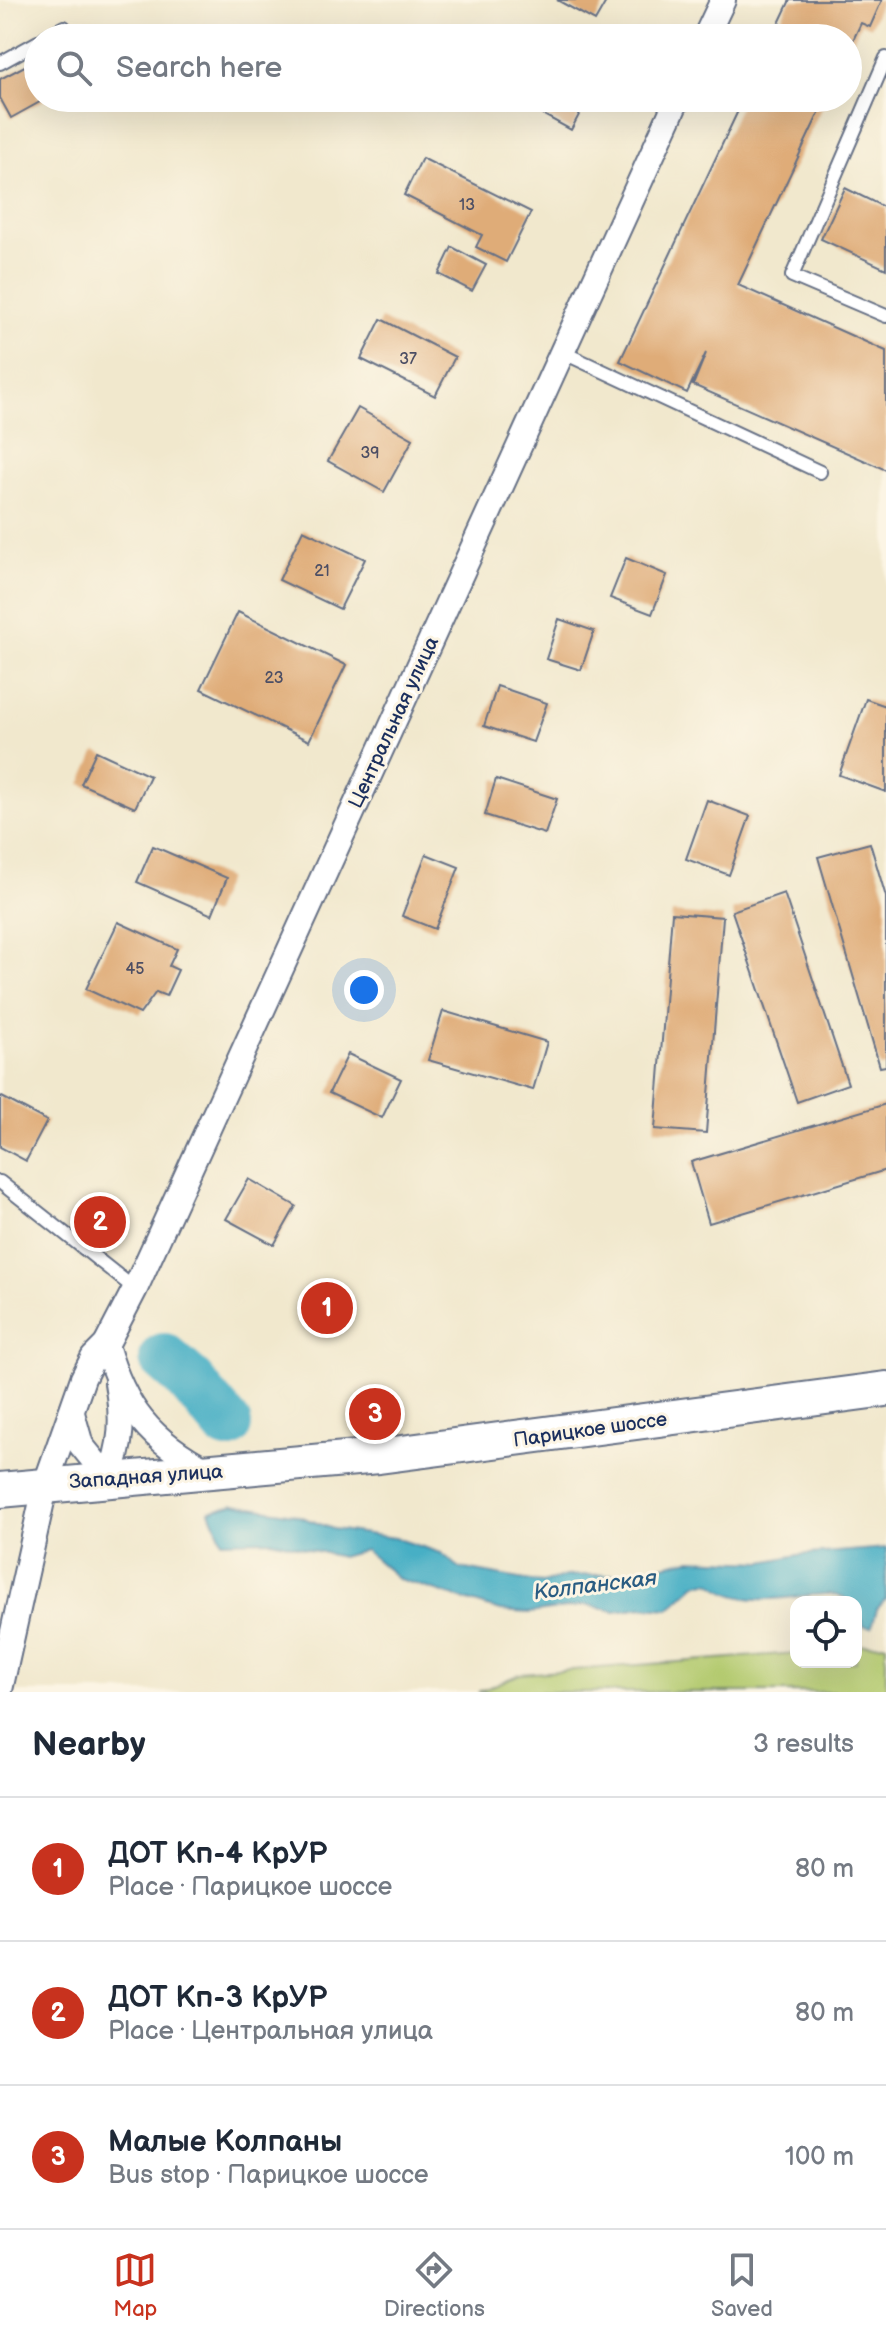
<!DOCTYPE html>
<meta charset="utf-8">
<style>
body{margin:0;font-family:"Balsamiq Sans",sans-serif;background:#f6f6f7;color:#1f2937}
.controls{position:absolute;right:24px;bottom:24px;display:grid;overflow:hidden;border-radius:16px;box-shadow:0 8px 32px #0002}
.controls button{width:72px;height:72px;display:grid;place-items:center;padding:0;border:0;border-bottom:2px solid #e0e1e3;background:#fff;color:#1f2937;font:40px sans-serif}
.you{position:absolute;left:364px;top:990px;width:28px;height:28px;margin:-20px;border:6px solid #fff;border-radius:50%;background:#1a73e8;box-shadow:0 0 0 12px #1a73e833}
.badge{display:grid;place-items:center;width:52px;height:52px;border-radius:50%;background:#c8321e;color:#fff;font-size:26px;font-weight:700}
.pin{position:absolute;translate:-50% -50%;border:4px solid #fff;box-shadow:0 2px 8px #0006}
.list{margin:0;padding:0;list-style:none}
h2{display:flex;justify-content:space-between;align-items:center;height:104px;margin:0;padding:0 32px;font-size:34px}
h2 small{font-size:26px;font-weight:400;color:#747a83}
.list li{display:grid;grid-template-columns:52px 1fr auto;gap:24px;align-items:center;box-sizing:border-box;height:144px;padding:0 32px;border-top:2px solid #e0e1e3}
.list b{display:block;font-size:30px;white-space:nowrap}
.list p{margin:0;font-size:26px;white-space:nowrap;color:#747a83}
.list em{font-size:26px;font-style:normal;color:#747a83}
.icon{flex:none;width:44px;height:44px;fill:none;stroke:currentColor;stroke-width:2;stroke-linecap:round;stroke-linejoin:round}
.map{position:relative;flex:none;width:886px;height:1692px;overflow:hidden}
.search{position:absolute;background:#fff;box-shadow:0 8px 32px #0002;left:24px;right:24px;top:24px;height:88px;display:flex;align-items:center;gap:20px;box-sizing:border-box;padding:0 28px;border-radius:44px;color:#747a83;font-size:30px}
.sheet{height:536px;background:#fff}
nav{display:flex;justify-content:space-around;align-items:center;box-sizing:border-box;height:112px;border-top:2px solid #e0e1e3;background:#fff;font-size:22px;color:#747a83}
nav a{display:grid;justify-items:center;gap:4px}
nav .on{color:#c8321e}
.map>svg:first-child{display:block}
.green{fill:#b4ca6f;stroke:#687c66;stroke-width:2}
.water{fill:#46afc5;stroke:#306f92;stroke-width:2}
.lines{fill:none;stroke-linecap:round;stroke-linejoin:round}
.river{stroke:#46afc5;stroke-width:50}
.building{fill:#dfac78}
.lane-casing{stroke:#667085;stroke-width:16}
.street-casing{stroke:#667085;stroke-width:28}
.secondary-casing{stroke:#667085;stroke-width:38}
.lane{stroke:#fff;stroke-width:12}
.street{stroke:#fff;stroke-width:24}
.secondary{stroke:#fff;stroke-width:34}
.labels{text-anchor:middle;stroke-width:6;stroke-linejoin:round;paint-order:stroke}
.number-label{font-size:16px;fill:#4c4e64}
.street-label{font-size:20px;fill:#1b2f5e;stroke:#fcf5e5}
.water-label{font-size:22px;font-style:italic;fill:#2a5c82;stroke:#fcf5e5}
</style>
<div class="map">
<svg width="886" height="1692" viewBox="0 0 886 1692">
<rect width="100%" height="100%" fill="#fcf5e5"/>
<filter id="ink" filterUnits="userSpaceOnUse"><feTurbulence type="fractalNoise" baseFrequency=".0125" numOctaves="2"/><feDisplacementMap in="SourceGraphic" scale="16" xChannelSelector="R" yChannelSelector="G"/><feConvolveMatrix kernelMatrix="1 2 1 2 8 2 1 2 1" color-interpolation-filters="sRGB"/></filter>
<filter id="wash" filterUnits="userSpaceOnUse"><feTurbulence type="fractalNoise" baseFrequency=".006" numOctaves="4" result="noise"/><feDisplacementMap in="SourceGraphic" scale="32" xChannelSelector="R" yChannelSelector="G"/><feGaussianBlur stdDeviation="1.8" result="paint"/><feColorMatrix in="noise" values="0 0 0 0 0 0 0 0 0 0 0 0 0 0 0 0 0 1.4 0 .05"/><feComposite in="paint" operator="in"/></filter>
<g filter="url(#wash)">
<rect width="100%" height="100%" fill="#f1e8cd"/>
<!-- green -->
<polygon class="green" points="886,1644 886,1692 478,1692 520,1674 796,1653 796,1662 856,1662 856,1645"/>
<!-- water -->
<g class="water">
<path d="M169 1355C182 1357 195 1358 205 1367 218 1378 228 1409 227 1425 193 1423 176 1396 160 1369Z"/>
<path d="M234 1504 293 1514 333 1529 395 1538 441 1553 460 1568 542 1583 566 1576 624 1574 690 1559 763 1562 798 1555 886 1548V1599L877 1609 872 1627 863 1626 856 1602C846 1601 838 1593 826 1594 786 1596 744 1610 710 1582L697 1583 669 1609 643 1607 615 1611 587 1605 529 1613 500 1611 399 1579 365 1550 341 1557 271 1540 222 1541 210 1511Z"/>
</g>
<g class="lines">
<!-- river -->
<polyline class="river" points="164,1358 187,1378 227,1425"/>
</g>
<g id="blocks">
<!-- building -->
<g class="building">
<polygon points="557,0 607,0 595,21"/>
<polygon points="790,0 882,0 870,27 861,23 848,51 848,38 772,38"/>
<polygon points="38,59 38,98 47,98 11,118 0,98 0,79"/>
<polygon points="513,98 588,98 571,130"/>
<polygon points="744,98 826,98 738,285 886,351 886,470 693,385 706,353 687,393 620,361"/>
<polygon points="422,158 531,212 506,262 476,247 482,235 404,195"/>
<polygon points="845,188 886,208 886,269 821,239"/>
<polygon points="452,247 486,265 472,291 439,274"/>
<polygon points="381,319 455,357 435,396 361,359"/>
<polygon points="358,408 413,439 384,492 328,461"/>
<polygon points="303,530 365,559 340,609 279,580"/>
<polygon points="626,558 667,575 652,614 610,598"/>
<polygon points="238,612 346,665 309,741 201,689"/>
<polygon points="559,619 594,631 581,670 546,659"/>
<polygon points="497,686 547,703 533,742 484,726"/>
<polygon points="866,699 886,706 886,792 839,775"/>
<polygon points="96,751 150,776 135,808 81,784"/>
<polygon points="496,779 557,799 545,834 485,815"/>
<polygon points="707,800 750,816 729,875 686,859"/>
<polygon points="870,843 886,897 886,1066 880,1067 818,857"/>
<polygon points="153,846 227,878 212,915 137,882"/>
<polygon points="426,854 459,867 435,929 402,916"/>
<polygon points="784,893 848,1084 797,1102 732,911"/>
<polygon points="672,913 723,917 706,1133 655,1129"/>
<polygon points="118,922 177,949 169,966 178,970 166,996 156,992 140,1014 86,989"/>
<polygon points="443,1011 547,1042 533,1090 428,1060"/>
<polygon points="348,1054 401,1079 382,1118 329,1093"/>
<polygon points="0,1096 47,1121 26,1161 0,1147"/>
<polygon points="886,1104 886,1170 709,1223 691,1162"/>
<polygon points="249,1179 296,1206 274,1245 226,1219"/>
<polygon points="93,1209 113,1216 107,1235 86,1228"/>
</g>
</g>
</g>
<g filter="url(#ink)">
<use href="#blocks" fill-opacity="0" stroke="#667085" stroke-width="2"/>
<g class="lines">
<!-- lane casing -->
<g class="lane-casing">
<g id="lane">
<polyline points="44,38 64,27"/>
<polyline points="886,58 792,276 886,316"/>
<polyline points="0,63 38,42"/>
<polyline points="562,352 820,472"/>
<polyline points="0,1182 135,1289"/>
</g>
</g>
<!-- street casing -->
<g class="street-casing">
<g id="street">
<polyline points="705,38 723,0"/>
<path d="M106 1345C124 1408 150 1441 209 1471"/>
<path d="M72 1413 81 1445 108 1478C123 1446 123 1417 117 1383"/>
<polyline points="0,1690 46,1483 83,1378 93,1358 106,1345 135,1289 678,98"/>
</g>
</g>
<!-- secondary casing -->
<g class="secondary-casing">
<polyline id="secondary" points="0,1490 379,1456 886,1389"/>
</g>
<!-- lane -->
<use href="#lane" class="lane"/>
<!-- street -->
<use href="#street" class="street"/>
<!-- secondary -->
<use href="#secondary" class="secondary"/>
</g>
</g>
<g class="labels">
<!-- number labels -->
<g class="number-label">
<text x="467" y="210">13</text>
<text x="408" y="364">37</text>
<text x="370" y="458">39</text>
<text x="322" y="576">21</text>
<text x="274" y="683">23</text>
<text x="135" y="974">45</text>
</g>
<!-- street labels -->
<g class="street-label">
<text transform="translate(393 722) rotate(-65)" y="7">Центральная улица</text>
<text transform="translate(590 1429) rotate(-8)" y="7">Парицкое шоссе</text>
<text transform="translate(146 1476) rotate(-4)" y="7">Западная улица</text>
</g>
<!-- water labels -->
<g class="water-label">
<text transform="translate(595 1584) rotate(-7)" y="8">Колпанская</text>
</g>
</g>
</svg>
<div class="controls">
<button><svg class="icon" aria-label="locate" viewBox="0 0 24 24"><circle cx="12" cy="12" r="6"/><path d="M12 2v4M12 18v4M2 12h4M18 12h4"/></svg></button>
</div>
<div class="you"></div>
<div class="pin badge" style="left:327px;top:1308px">1</div>
<div class="pin badge" style="left:100px;top:1222px">2</div>
<div class="pin badge" style="left:375px;top:1414px">3</div>
<div class="search"><svg class="icon" aria-label="search" viewBox="0 0 24 24"><circle cx="10" cy="10" r="6"/><path d="M15 15l6 6"/></svg>Search here</div>
</div>
<section class="sheet">
<h2>Nearby<small>3 results</small></h2>
<ul class="list">
<li><span class="badge">1</span><div><b>ДОТ Кп-4 КрУР</b><p>Place · Парицкое шоссе</p></div><em>80 m</em></li>
<li><span class="badge">2</span><div><b>ДОТ Кп-3 КрУР</b><p>Place · Центральная улица</p></div><em>80 m</em></li>
<li><span class="badge">3</span><div><b>Малые Колпаны</b><p>Bus stop · Парицкое шоссе</p></div><em>100 m</em></li>
</ul>
</section>
<nav>
<a class="on"><svg class="icon" aria-label="map" viewBox="0 0 24 24"><path d="M3 6l6-2 6 2 6-2v14l-6 2-6-2-6 2zM9 4v14M15 6v14"/></svg>Map</a>
<a><svg class="icon" aria-label="directions" viewBox="0 0 24 24"><path d="M12 3l9 9-9 9-9-9zM9 14v-3h6M13 9l2 2-2 2"/></svg>Directions</a>
<a><svg class="icon" aria-label="saved" viewBox="0 0 24 24"><path d="M7 4h10v16l-5-4-5 4z"/></svg>Saved</a>
</nav>
